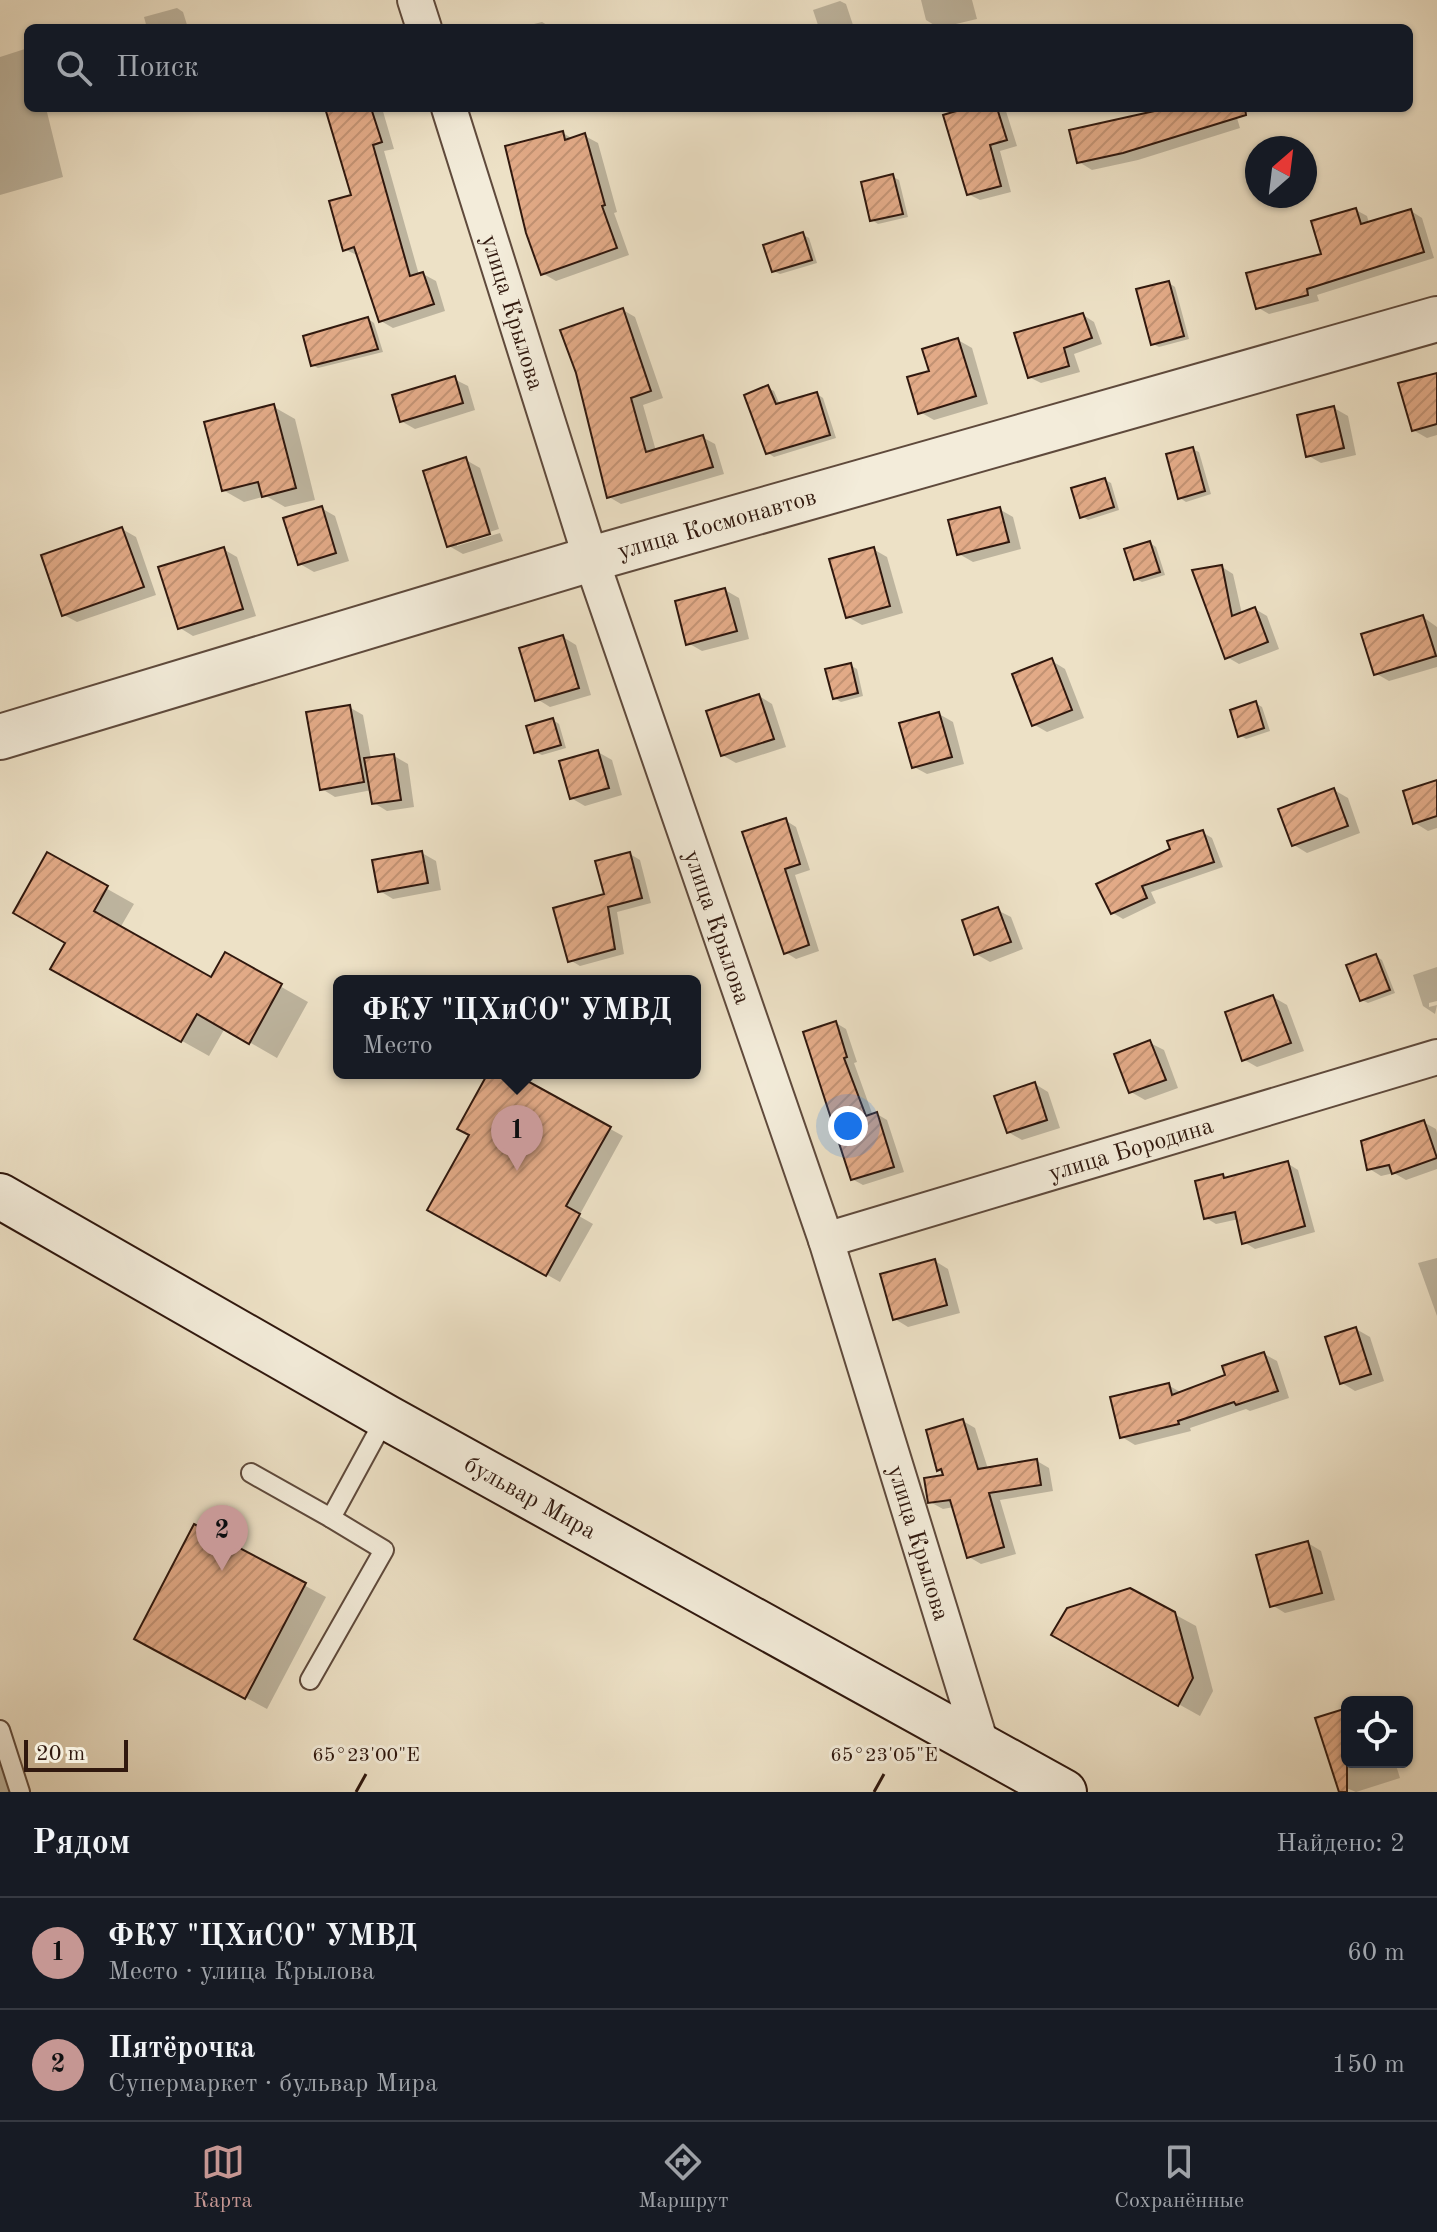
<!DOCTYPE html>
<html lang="ru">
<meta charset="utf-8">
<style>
body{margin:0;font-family:"Old Standard TT",serif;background:#242831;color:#f1f3f6}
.controls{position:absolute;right:24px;bottom:24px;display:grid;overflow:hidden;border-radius:12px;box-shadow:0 2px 6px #0004}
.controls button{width:72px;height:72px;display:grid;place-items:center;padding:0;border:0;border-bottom:2px solid #363941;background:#171b24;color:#f1f3f6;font:40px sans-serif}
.compass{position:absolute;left:1245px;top:136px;width:72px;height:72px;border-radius:50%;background:#171b24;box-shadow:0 2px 6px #0004;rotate:28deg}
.scale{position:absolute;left:24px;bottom:20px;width:104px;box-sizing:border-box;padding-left:8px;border:4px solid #30180e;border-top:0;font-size:22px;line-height:28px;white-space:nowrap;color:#30180e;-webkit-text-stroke:6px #f3ecda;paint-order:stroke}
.you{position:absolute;left:848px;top:1126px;width:28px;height:28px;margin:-20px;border:6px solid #fff;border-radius:50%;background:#1a73e8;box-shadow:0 0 0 12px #1a73e833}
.badge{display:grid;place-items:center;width:52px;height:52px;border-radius:50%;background:#c59692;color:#111;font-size:26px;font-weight:700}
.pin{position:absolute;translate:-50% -66px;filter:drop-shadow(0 2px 4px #0008)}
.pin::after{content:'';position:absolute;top:42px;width:28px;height:24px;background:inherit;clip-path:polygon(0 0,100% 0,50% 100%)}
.popup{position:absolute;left:333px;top:975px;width:368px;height:104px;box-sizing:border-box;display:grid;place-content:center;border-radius:12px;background:#171b24;filter:drop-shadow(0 2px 6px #0005);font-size:26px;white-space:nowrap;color:#9ea1a6}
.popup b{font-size:30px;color:#f1f3f6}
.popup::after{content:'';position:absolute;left:50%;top:100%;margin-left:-16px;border:16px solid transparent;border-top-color:#171b24}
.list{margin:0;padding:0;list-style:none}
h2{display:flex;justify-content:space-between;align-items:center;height:104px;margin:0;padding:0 32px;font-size:34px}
h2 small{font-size:26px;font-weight:400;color:#9ea1a6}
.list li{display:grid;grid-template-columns:52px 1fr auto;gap:24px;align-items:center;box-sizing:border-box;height:112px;padding:0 32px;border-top:2px solid #363941}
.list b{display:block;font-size:30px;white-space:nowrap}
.list p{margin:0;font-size:26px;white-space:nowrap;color:#9ea1a6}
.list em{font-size:26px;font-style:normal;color:#9ea1a6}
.icon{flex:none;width:44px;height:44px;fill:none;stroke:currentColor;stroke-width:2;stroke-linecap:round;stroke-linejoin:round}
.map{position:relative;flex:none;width:1437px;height:1792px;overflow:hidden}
.search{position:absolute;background:#171b24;box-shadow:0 2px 6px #0004;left:24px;right:24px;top:24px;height:88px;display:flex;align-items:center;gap:20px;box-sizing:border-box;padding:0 28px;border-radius:12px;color:#9ea1a6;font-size:30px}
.sheet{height:328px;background:#171b24}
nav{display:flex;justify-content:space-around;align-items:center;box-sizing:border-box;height:112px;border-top:2px solid #363941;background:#171b24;font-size:22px;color:#9ea1a6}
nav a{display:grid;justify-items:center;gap:4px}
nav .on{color:#c59692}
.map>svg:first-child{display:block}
.shadow{fill:#0003}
.building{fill:url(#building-hatch);stroke:#30180e;stroke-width:2}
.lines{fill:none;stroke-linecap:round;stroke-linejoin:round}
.service-casing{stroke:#5f4a3c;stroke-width:22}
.minor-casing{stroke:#5f4a3c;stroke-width:38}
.tertiary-casing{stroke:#5f4a3c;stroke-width:48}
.secondary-casing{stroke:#30180e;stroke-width:48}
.service{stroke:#f3ecda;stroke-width:18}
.minor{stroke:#f3ecda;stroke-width:34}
.tertiary{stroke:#f3ecda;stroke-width:44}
.secondary{stroke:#f3ecda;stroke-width:44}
.ticks{fill:none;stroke:#30180e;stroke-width:3}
.labels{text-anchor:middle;stroke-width:6;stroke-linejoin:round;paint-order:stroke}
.street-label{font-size:24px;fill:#30180e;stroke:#f3ecda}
.ticks-label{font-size:20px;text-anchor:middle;fill:#30180e;stroke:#f3ecda;stroke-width:6;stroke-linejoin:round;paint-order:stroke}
</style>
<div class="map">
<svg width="1437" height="1792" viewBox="0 0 1437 1792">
<defs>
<pattern id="building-hatch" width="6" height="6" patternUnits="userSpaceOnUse" patternTransform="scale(2)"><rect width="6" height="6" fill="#e2aa87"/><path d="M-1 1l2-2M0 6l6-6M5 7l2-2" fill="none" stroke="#c29273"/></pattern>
</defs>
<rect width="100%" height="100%" fill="#ede1c6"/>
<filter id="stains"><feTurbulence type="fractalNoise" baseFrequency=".0025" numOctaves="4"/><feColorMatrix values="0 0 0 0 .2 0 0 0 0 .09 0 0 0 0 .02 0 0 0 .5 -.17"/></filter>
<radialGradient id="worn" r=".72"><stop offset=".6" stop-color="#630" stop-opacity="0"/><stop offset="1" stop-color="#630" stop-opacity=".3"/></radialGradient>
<!-- shadow -->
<g class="shadow">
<polygon points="921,0 972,0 977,19 939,28 926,20"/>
<polygon points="840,1 846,4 854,28 819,28 813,10"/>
<polygon points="177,8 183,12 188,28 147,28 144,17"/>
<polygon points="542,22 552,28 518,28"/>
<polygon points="102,24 109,28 91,28"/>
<polygon points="28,48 28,108 46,108 63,177 0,195 0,57"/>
<polygon points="327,108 382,108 394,149 384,151 419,275 423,274 436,281 445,311 393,328 381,321 359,256 344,249 353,197"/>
<polygon points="973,108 1005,108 1017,146 1000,151 1011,192 980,200 968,194"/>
<polygon points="1174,108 1234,108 1240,128 1138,160 1092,170 1079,162"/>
<polygon points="563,133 573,139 585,136 598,143 617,212 614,213 629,255 556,281 542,273"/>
<polygon points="893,177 899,180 908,217 878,224 872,220"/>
<polygon points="1356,210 1367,216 1369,223 1411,211 1422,218 1434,258 1317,295 1319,301 1269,314 1257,307 1324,255"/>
<polygon points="803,235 809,238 817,263 780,274 773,271"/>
<polygon points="1169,283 1175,287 1189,339 1159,347 1153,344"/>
<polygon points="623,310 635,317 663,398 643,405 656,451 702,437 715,444 724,474 621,504 609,497"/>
<polygon points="1083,315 1094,322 1102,344 1074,354 1080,372 1041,383 1029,377"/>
<polygon points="368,319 374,323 383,352 318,368 312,365"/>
<polygon points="958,340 972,348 988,404 934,420 920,412 932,372"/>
<polygon points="1437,375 1437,435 1427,438 1413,430"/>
<polygon points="454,379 468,386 475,410 415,429 401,421"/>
<polygon points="768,388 774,391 780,405 817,394 823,398 836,438 774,457 768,453"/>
<polygon points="274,407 295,419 315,500 285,507 266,496 244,502 223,490"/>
<polygon points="1334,408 1348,416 1356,455 1321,463 1307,455"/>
<polygon points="1192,449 1199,452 1211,494 1186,502 1180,498"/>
<polygon points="466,460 480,468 499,529 457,542 457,546 500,533 503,541 463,554 449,546"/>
<polygon points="1105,480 1111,483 1119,510 1088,520 1082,516"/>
<polygon points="321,508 335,516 349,561 314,572 300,564"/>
<polygon points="999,509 1013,517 1021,549 973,562 959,554"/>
<polygon points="122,529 136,537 156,595 77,622 64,615"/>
<polygon points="1150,543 1156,547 1165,575 1142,582 1136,579"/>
<polygon points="223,549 237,557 256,616 193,636 180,628"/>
<polygon points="873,549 887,557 903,613 862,625 848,617"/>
<polygon points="1222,567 1233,574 1242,614 1255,609 1267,616 1279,649 1239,664 1227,657"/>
<polygon points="725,590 739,598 749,639 702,651 688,643"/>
<polygon points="1423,617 1437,627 1437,667 1389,681 1375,673"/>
<polygon points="563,637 576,645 591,695 550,707 537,699"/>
<polygon points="1052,661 1065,669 1084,718 1047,732 1033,724"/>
<polygon points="850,665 857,669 863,696 841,702 834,698"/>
<polygon points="759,696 772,704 786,747 736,763 722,755"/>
<polygon points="1255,703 1262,707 1270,731 1246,739 1240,735"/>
<polygon points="349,707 363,715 371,759 394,756 408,764 414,807 387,811 374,803 372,790 335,797 322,789"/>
<polygon points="939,714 953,722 964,764 927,774 914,767"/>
<polygon points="553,720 559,724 566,748 542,755 535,752"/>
<polygon points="598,752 612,760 622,795 585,806 571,798"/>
<polygon points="1437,782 1437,828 1428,831 1415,823"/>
<polygon points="1334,790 1348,798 1360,833 1307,853 1294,845"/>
<polygon points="785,820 796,827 810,870 795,875 819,951 796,959 785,952 761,878"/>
<polygon points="1202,832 1212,838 1223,867 1151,892 1156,903 1123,919 1113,913 1172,850"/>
<polygon points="422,853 436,861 441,890 393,899 380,891"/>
<polygon points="630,854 640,860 651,903 617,912 624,954 580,966 570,960"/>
<polygon points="47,855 134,904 120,928 212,979 225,955 308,1002 277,1058 225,1028 209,1056 80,984"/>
<polygon points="997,910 1011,917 1023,949 990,962 976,954"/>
<polygon points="1376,956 1382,960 1395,993 1368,1003 1362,1000"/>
<polygon points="1437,967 1437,1001 1429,1003 1429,1007 1437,1005 1435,1014 1423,1006 1413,975"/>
<polygon points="1273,997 1287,1005 1304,1051 1257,1067 1243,1059"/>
<polygon points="836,1023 846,1029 857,1062 854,1063 873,1116 877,1114 887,1120 904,1172 863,1185 852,1179"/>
<polygon points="1150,1043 1164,1050 1178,1088 1145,1100 1131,1092"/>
<polygon points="491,1073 509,1073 623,1136 579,1216 593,1224 560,1282 430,1209 471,1135"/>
<polygon points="1035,1084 1048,1092 1060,1128 1022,1140 1008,1132"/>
<polygon points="1423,1122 1436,1129 1437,1133 1437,1169 1406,1180 1394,1173 1381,1176 1368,1168"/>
<polygon points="1287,1163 1298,1170 1315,1232 1255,1249 1244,1242 1239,1219 1216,1224 1206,1218 1223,1176 1229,1179"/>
<polygon points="1437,1258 1437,1316 1418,1263"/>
<polygon points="935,1261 948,1269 960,1313 908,1327 895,1319"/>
<polygon points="1356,1329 1370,1337 1384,1381 1355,1391 1342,1383"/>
<polygon points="1264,1354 1277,1361 1289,1398 1250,1411 1246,1409 1190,1428 1191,1431 1135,1445 1122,1437 1168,1385 1182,1393 1228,1376"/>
<polygon points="963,1421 975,1428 988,1469 1037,1461 1049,1468 1053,1491 1000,1500 1016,1554 981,1564 969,1557 954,1507 943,1509 930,1502 945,1477 939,1469"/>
<polygon points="195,1527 326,1597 267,1709 157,1650"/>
<polygon points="1308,1543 1321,1551 1335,1600 1285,1613 1272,1605"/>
<polygon points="1174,1614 1196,1626 1213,1691 1200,1716 1054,1635"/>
<polygon points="1347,1710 1347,1762 1395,1762 1400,1778 1356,1792 1339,1785"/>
<polygon points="0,1759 10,1792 0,1792"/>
</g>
<!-- building -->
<g class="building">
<polygon points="325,108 371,108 382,142 373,145 410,276 423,272 434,304 379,322 354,247 343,251 329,201 351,195"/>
<polygon points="966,108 997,108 1007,140 990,145 1001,186 967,195 943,115"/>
<polygon points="1168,108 1245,108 1246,115 1123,153 1077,163 1069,130"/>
<polygon points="563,131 565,140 585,133 605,205 602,206 617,248 541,275 526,233 505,146"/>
<polygon points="893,174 903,214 870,221 861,182"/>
<polygon points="1356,208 1361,224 1411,209 1424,252 1307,289 1308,295 1256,309 1246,273 1321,254 1311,221"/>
<polygon points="803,232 812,260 772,272 763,245"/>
<polygon points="1169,281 1184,336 1151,345 1136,289"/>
<polygon points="623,308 651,391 631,398 646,452 703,435 713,467 607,498 576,373 560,330"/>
<polygon points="1083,313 1092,338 1064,348 1069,366 1028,378 1014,333"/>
<polygon points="368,317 378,349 311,366 303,336"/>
<polygon points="958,338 976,396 918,414 907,377 929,371 922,349"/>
<polygon points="1437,373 1437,424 1412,431 1398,383"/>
<polygon points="455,376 463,403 400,422 392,395"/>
<polygon points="768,385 776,404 817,392 830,435 766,454 744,395"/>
<polygon points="274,404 296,488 262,497 258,482 222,491 204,422"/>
<polygon points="1334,406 1344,448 1306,457 1297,415"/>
<polygon points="1193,447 1205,491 1178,499 1166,454"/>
<polygon points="466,457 490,534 447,547 423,471"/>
<polygon points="1105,478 1114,507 1080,518 1071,488"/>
<polygon points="322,506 336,553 298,565 283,518"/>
<polygon points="1000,507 1009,542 957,555 948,520"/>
<polygon points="122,527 144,587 62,616 41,555"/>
<polygon points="1150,541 1160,572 1134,580 1124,549"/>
<polygon points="224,547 243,609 178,629 158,567"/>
<polygon points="874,547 890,606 846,618 829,559"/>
<polygon points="1222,565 1232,616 1255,607 1268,642 1225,659 1192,570"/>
<polygon points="725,588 737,631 686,645 675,601"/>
<polygon points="1423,615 1436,656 1374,675 1361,634"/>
<polygon points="563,635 579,688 535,701 519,648"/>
<polygon points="1052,658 1072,710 1032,726 1012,674"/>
<polygon points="851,663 858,693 833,699 825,669"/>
<polygon points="759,694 774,739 721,756 706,711"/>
<polygon points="1256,701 1264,728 1238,737 1230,710"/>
<polygon points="350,705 364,782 320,790 306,712"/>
<polygon points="939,712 952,757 912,768 899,723"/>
<polygon points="553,718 561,745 534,753 526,726"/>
<polygon points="598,750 609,788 570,799 559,761"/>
<polygon points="394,754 401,800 372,804 364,758"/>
<polygon points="1437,780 1437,816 1413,824 1403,791"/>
<polygon points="1334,788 1348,826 1292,846 1278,809"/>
<polygon points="786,818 800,864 785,869 809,945 784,954 742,832"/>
<polygon points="1203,830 1214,862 1142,886 1147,898 1111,914 1096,884 1170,849 1167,841"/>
<polygon points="422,851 428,883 378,892 372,860"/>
<polygon points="47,852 108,886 94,911 211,977 225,952 282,984 249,1044 197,1014 181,1042 50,969 65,943 13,913"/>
<polygon points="630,852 642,898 608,907 615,949 568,962 553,908 604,894 595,861"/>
<polygon points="998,907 1011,942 974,955 962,920"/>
<polygon points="1376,954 1390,990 1360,1001 1346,965"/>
<polygon points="1273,995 1291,1043 1242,1061 1225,1012"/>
<polygon points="836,1021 847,1057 844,1058 866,1116 877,1112 894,1167 851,1180 803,1032"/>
<polygon points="1150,1040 1166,1080 1129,1093 1114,1054"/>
<polygon points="488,1073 513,1073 611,1127 566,1206 580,1214 546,1276 427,1210 469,1135 457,1129"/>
<polygon points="1035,1082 1047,1120 1007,1133 994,1096"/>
<polygon points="1424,1120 1437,1158 1392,1174 1389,1165 1367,1170 1361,1141"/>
<polygon points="1288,1161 1305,1226 1242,1244 1235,1212 1204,1219 1195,1181 1223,1174 1224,1178"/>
<polygon points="935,1259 947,1305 893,1320 880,1274"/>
<polygon points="1356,1327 1371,1374 1340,1384 1325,1337"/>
<polygon points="1264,1352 1278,1391 1236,1405 1234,1402 1178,1421 1179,1424 1120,1438 1110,1397 1169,1383 1172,1395 1225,1375 1222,1366"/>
<polygon points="963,1419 978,1469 1037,1459 1041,1485 989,1493 1004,1547 967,1558 950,1500 928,1503 924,1478 943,1475 941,1469 937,1471 926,1430"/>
<polygon points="194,1524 306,1583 245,1699 134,1639"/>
<polygon points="1308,1541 1322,1593 1270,1607 1256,1555"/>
<polygon points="1130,1588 1175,1612 1193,1678 1178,1706 1051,1635 1067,1608"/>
<polygon points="1347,1708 1347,1792 1339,1792 1315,1718"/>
</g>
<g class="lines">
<!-- service casing -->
<g class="service-casing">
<g id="service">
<polyline points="251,1473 331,1518 386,1417"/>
<polyline points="310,1680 384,1550 331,1518"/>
<polyline points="0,1730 20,1792"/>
</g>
</g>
<!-- minor casing -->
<g class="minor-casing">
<g id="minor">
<polyline points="415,0 424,28"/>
<path id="s1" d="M449 108 591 559 826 1240 982 1747"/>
<path id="s2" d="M826 1240 1437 1057"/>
</g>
</g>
<!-- tertiary casing -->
<g class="tertiary-casing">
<g id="tertiary">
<path id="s3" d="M0 737 591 559 1437 319"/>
</g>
</g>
<!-- secondary casing -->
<g class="secondary-casing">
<g id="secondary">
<path id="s4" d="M0 1196 386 1417 1064 1792"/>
</g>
</g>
<!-- service -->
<use href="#service" class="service"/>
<!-- minor -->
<use href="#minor" class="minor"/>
<!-- tertiary -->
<use href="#tertiary" class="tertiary"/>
<!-- secondary -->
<use href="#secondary" class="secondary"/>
</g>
<!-- ticks -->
<path class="ticks" d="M356 1792 366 1774M874 1792 884 1774"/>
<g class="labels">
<!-- street labels -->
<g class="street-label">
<text dy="8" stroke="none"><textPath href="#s1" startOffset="214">улица Крылова</textPath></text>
<text dy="8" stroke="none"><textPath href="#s3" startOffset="748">улица Космонавтов</textPath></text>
<text dy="8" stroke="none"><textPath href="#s1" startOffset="862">улица Крылова</textPath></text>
<text dy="8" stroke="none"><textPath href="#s2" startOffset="318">улица Бородина</textPath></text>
<text dy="8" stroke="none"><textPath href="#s4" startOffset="610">бульвар Мира</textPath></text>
<text dy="8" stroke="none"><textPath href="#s1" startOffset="1510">улица Крылова</textPath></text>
</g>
</g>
<g class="ticks-label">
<text x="366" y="1761">65°23'00"E</text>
<text x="884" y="1761">65°23'05"E</text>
</g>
<rect width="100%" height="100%" filter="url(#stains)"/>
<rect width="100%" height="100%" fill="url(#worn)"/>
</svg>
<div class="controls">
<button><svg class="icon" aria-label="locate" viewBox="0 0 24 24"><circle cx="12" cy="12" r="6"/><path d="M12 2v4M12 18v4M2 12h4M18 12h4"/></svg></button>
</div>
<svg class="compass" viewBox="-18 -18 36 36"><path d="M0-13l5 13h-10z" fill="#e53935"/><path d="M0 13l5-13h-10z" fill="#9ea1a6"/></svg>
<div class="scale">20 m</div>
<div class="you"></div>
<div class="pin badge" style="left:517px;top:1171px">1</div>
<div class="popup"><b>ФКУ &quot;ЦХиСО&quot; УМВД</b>Место</div>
<div class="pin badge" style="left:222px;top:1571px">2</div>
<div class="search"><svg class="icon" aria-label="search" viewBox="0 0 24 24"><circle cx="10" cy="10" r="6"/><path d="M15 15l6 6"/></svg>Поиск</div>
</div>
<section class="sheet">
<h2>Рядом<small>Найдено: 2</small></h2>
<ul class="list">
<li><span class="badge">1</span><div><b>ФКУ &quot;ЦХиСО&quot; УМВД</b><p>Место · улица Крылова</p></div><em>60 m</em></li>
<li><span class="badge">2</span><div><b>Пятёрочка</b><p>Супермаркет · бульвар Мира</p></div><em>150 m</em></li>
</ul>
</section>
<nav>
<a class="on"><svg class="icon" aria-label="map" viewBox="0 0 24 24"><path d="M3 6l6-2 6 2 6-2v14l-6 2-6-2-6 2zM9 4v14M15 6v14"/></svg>Карта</a>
<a><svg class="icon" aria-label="directions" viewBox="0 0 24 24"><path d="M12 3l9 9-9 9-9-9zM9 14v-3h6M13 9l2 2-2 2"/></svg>Маршрут</a>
<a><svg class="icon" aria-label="saved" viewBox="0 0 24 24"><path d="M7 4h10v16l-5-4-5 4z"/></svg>Сохранённые</a>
</nav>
